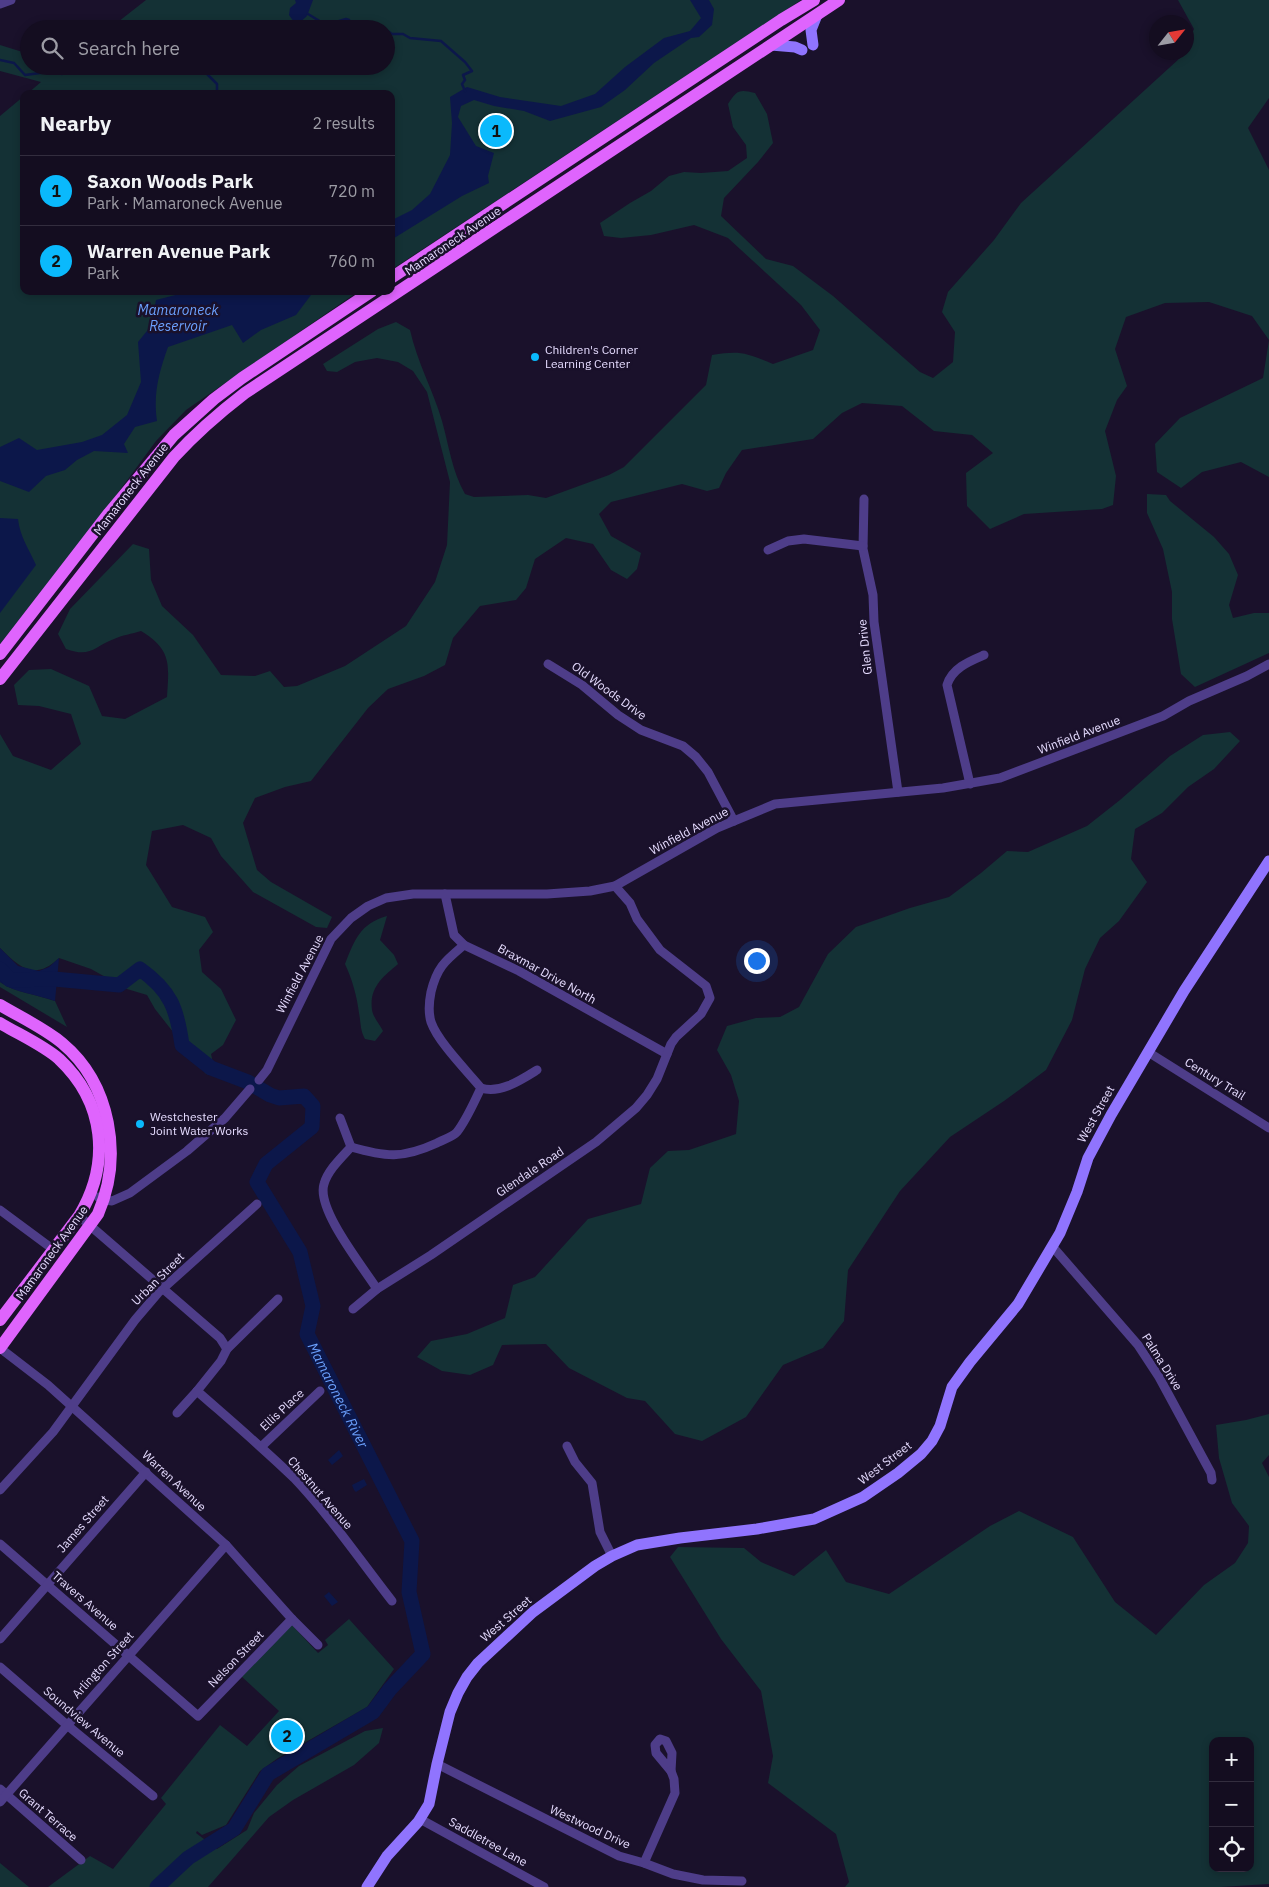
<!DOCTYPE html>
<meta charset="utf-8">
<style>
body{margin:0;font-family:"IBM Plex Sans",sans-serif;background:#1d1629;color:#f1f3f6}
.controls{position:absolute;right:15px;bottom:15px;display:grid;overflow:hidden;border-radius:10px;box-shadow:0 2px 8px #0003}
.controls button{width:45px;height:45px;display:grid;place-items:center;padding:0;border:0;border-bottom:1px solid #332d3e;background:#140d20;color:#f1f3f6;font:25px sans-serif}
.compass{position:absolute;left:1149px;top:15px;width:45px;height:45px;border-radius:50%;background:#140d20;box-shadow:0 2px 8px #0003;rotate:59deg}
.you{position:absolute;left:756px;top:960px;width:18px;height:18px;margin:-12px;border:4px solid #fff;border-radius:50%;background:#1a73e8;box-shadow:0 0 0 8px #1a73e833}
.badge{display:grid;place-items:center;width:32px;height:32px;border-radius:50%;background:#0ab9fc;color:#111;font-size:16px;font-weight:700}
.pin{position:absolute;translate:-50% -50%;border:2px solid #fff;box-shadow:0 1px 5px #0006}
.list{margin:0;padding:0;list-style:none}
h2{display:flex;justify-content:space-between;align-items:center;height:65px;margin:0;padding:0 20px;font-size:21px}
h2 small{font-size:16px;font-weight:400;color:#9d9ca5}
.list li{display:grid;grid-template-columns:32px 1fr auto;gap:15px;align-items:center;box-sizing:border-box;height:70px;padding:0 20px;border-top:1px solid #332d3e}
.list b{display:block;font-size:19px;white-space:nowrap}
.list p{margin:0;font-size:16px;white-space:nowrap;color:#9d9ca5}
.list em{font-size:16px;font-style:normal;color:#9d9ca5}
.icon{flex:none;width:28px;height:28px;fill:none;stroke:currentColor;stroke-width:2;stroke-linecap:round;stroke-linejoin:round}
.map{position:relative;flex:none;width:1269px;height:1887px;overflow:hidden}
.search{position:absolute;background:#140d20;box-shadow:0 2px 8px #0003;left:20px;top:20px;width:375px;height:55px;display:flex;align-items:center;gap:12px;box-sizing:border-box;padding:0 18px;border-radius:28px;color:#9d9ca5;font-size:19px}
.panel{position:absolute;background:#140d20;box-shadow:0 2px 8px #0003;left:20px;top:90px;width:375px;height:205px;border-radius:10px}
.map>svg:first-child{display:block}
.green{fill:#143135;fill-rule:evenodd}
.water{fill:#0c174a}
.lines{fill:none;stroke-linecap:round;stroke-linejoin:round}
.stream{stroke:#0c174a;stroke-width:2.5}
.river{stroke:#0c174a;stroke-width:15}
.street{stroke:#4e3d89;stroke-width:9}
.secondary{stroke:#9074fe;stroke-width:11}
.primary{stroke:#df64fd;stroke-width:12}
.poi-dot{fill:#0ab9fc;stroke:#1a112b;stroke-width:2}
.labels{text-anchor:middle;stroke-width:5;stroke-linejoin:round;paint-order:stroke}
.street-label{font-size:12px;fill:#e6dcff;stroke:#1a112b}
.poi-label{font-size:12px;fill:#e6dcff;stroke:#1a112b;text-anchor:start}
.water-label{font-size:14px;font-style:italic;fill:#6ba0fd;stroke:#1a112b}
</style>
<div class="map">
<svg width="1269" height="1887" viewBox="0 0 1269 1887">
<rect width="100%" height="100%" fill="#1a112b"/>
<!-- green -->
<g class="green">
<polygon points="146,0 801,0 391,270 391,94 27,94 41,82 0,71 0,45 29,54 29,66 386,66 386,29 109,29"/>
<path d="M1178 0H1269V98L1248 128 1269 170V477L1241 462 1202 472 1181 488 1157 472 1155 444 1180 418 1263 378 1269 340 1252 316 1209 302 1165 303 1126 317 1115 349 1127 386 1117 400 1105 431 1116 476 1113 505 1102 509 1024 514 990 529 967 506 966 473 993 453 972 435 934 431 902 406 862 403 842 413 813 439 742 450 726 473 719 488 707 491 682 484 611 502 599 514 611 536 641 553 637 569 627 579 611 570 593 544 566 538 535 559 526 588 516 600 480 606 453 638 445 665 424 676 388 689 368 708 311 781 285 787 255 798 243 823 257 870 271 882 332 917 327 928 316 927 253 892 221 856 211 838 183 825 152 831 146 865 172 907 205 917 213 932 199 950 202 972 221 989 236 1020 223 1045 211 1054 216 1076 206 1074 155 1009 147 995 127 989 91 969 59 958C35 981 20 968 0 948V734L13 756 51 770 81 744 71 714 39 706 18 705 14 685 29 670 51 669 89 686 102 716 125 719 167 697C169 664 172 650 141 631 132 634 122 635 114 639 93 647 91 658 66 649L58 634 70 609 133 544 149 549 151 580 162 606 193 635 221 675 255 676 270 671 284 687 297 686 345 666 406 626 435 582 447 545 450 482 427 392 413 371 398 362 377 358 355 362 337 372 327 371 323 364 378 329 396 322 410 330C417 362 433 390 442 421 449 446 452 471 465 494L474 497 528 495 546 498 609 475 624 467 706 385 712 355C741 350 746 353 773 364L813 350 820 330 801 305 728 238 694 225 651 235 621 238 604 236 600 223 630 203 651 191 669 176 684 172 701 173 728 171 747 158 746 145 733 127 728 104C737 90 739 89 755 93L767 114 773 143 758 162 724 198 721 216 766 259 793 266 833 296 920 372 933 378 953 362 955 332 942 312 948 292 994 240 1021 203 1180 58 1183 53 1186 52 1187 45 1194 29Z"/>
<polygon points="24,96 24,291 359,291 186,410 156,441 109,505 0,644 0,116"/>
<polygon points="1147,494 1166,495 1170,501 1214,537 1229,554 1238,575 1229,605 1233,618 1254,613 1269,613 1269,653 1195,687 1181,674 1172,619 1172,592 1163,549 1147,513"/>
<polygon points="1230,732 1240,741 1214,769 1188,787 1162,813 1135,829 1131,859 1147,882 1119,921 1100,938 1085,969 1072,1020 1046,1070 1004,1101 950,1137 900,1191 848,1270 844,1321 823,1348 783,1365 746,1417 702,1441 675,1434 645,1401 627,1398 569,1368 546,1344 502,1345 493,1365 470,1375 442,1371 417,1357 431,1341 467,1334 505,1318 513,1285 535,1277 588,1219 641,1204 650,1168 668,1151 689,1150 736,1134 739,1101 731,1075 717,1050 727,1026 756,1018 780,1017 799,1007 828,954 856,927 910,908 949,897 981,873 1007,851 1028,852 1087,826 1120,800 1170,756 1203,735"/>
<path d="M387 916 380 940 394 955 398 964C383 977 369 987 372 1010 373 1017 380 1025 383 1031L375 1041 365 1039C360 1030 361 1023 359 1013 357 996 352 979 345 964 355 939 360 924 387 916Z"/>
<path d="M0 982C16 993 36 994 55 1001L67 1027 0 987Z"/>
<path d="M1269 1414V1455L1262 1463 1269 1477V1884L1220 1887H845L849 1882 836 1834 768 1783 773 1756 761 1691 721 1639 670 1557 678 1547 744 1548 761 1562 794 1576 826 1550 846 1582 889 1594 990 1526 1019 1511 1073 1537 1115 1602 1156 1635 1204 1585 1235 1563 1248 1543 1249 1526 1232 1503 1219 1458 1216 1425 1246 1420ZM1213 1741H1250V1868H1213Z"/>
<polygon points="349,1619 394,1669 367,1707 278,1758 260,1771 226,1825 202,1835 197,1831 196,1833 217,1849 247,1830 254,1813 277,1785 299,1766 365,1731 383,1728 379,1743 354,1765 293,1800 269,1817 208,1887 48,1887 90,1856 113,1869 166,1804 161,1798 220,1725 247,1746 279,1711 241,1676 291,1624 318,1653 328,1645 325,1640"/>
<polygon points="0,1863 29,1887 0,1887"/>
</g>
<!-- water -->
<g class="water">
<polygon points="295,0 313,0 307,16 299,23 294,22 289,15 290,8 296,3"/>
<polygon points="690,0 709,0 714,9 712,25 699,37 691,38 654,63 625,90 601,107 550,121 524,111 494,106 474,100 461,106 458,117 476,146 494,153 488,176 489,183 462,196 391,240 391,218 392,220 412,210 430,194 450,155 452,123 450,97 467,87 500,97 561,106 595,94 625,67 664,38 690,31 701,18"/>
<path d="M191 291H314L296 315 261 330 243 343 232 325 168 347C159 372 153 394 157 421L135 427 124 444 128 453 94 451 77 460 65 470 46 476 29 492 0 481V447L19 438 37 450 82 442 102 435 127 415 141 382 138 342 151 326 156 300Z"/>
<path d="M0 518 18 519C20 537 29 549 36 565L0 613Z"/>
<path d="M0 948 18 966 39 971 49 967 59 958 55 1001C36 994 15 993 0 982Z"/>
<polygon points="339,1450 343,1456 332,1465 328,1460"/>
<polygon points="364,1479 367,1485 356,1492 354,1490 352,1485"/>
<polygon points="329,1592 338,1602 332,1606 324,1596"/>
</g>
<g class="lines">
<!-- stream -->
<g class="stream">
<polyline points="308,14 326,25 346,19 349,20 352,25 365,23 364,29"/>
<polyline points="113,29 114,26"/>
<polyline points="386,30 392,34 403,34 410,38 441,41 465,62 472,71 463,75 465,80 462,84 465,91"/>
<polyline points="0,60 14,63 25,75 55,71 62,74 73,68 79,70 87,70 90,66"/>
<polyline points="205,66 206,73 217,84 217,94"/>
</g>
<!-- river -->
<path class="river" id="s1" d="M0 969 10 980 54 979 119 985 140 969C171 991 177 1009 182 1045L211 1068 248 1082 270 1095 279 1098 304 1096 313 1106 312 1127 266 1164 257 1182 300 1252 313 1306 307 1334 412 1541 409 1592 423 1654 390 1689 373 1712 268 1774 234 1829 188 1858 157 1887"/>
<!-- street -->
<g class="street">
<polyline points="0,4 11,0"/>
<polyline points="864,499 863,549 873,595 874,622 898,792"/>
<polyline points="768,550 788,541 804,539 863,546"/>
<polyline points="548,664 582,685 618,715 641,730 683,746 696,757 708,772 734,821"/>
<path d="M970 784 947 685C952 668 970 661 984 655"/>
<polyline points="445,894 454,935 464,945 519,971 667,1054"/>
<polyline points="1148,1052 1269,1128"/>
<polyline points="259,1080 267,1070 331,939 351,918 368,906 386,898 413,894 547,894 590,891 615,886 717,828 775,804 943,788 1000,778 1163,716 1189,701 1247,676 1269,664"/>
<path d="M481 1088C500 1094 521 1080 537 1070"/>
<polyline points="340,1118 351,1147"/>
<polyline points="98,1197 105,1200 112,1201 130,1193 187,1151 225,1118 250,1089"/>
<polyline points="0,1210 54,1250"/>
<polyline points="79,1216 220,1338 227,1349"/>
<polyline points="1052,1246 1138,1345 1159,1377 1211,1473 1212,1480"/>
<path d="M377 1289C363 1267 316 1209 324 1184 328 1170 341 1158 351 1147 386 1157 402 1159 437 1143 442 1140 453 1137 457 1132 467 1119 474 1102 481 1088 467 1071 438 1042 431 1022 428 1012 429 1002 431 992 437 967 445 961 464 945"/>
<polyline points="353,1309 377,1289 431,1255 596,1142 636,1108 647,1095 657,1079 671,1044 676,1037 701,1014 710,998 706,986 660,950 637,919 630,903 615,886"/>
<polyline points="0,1348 48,1385 226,1545 292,1619 318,1645"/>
<path d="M197 1391C230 1420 263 1448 294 1478 330 1516 360 1560 392 1601"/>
<polyline points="177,1413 197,1391 221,1361 227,1349 278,1299"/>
<polyline points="567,1446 575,1462 592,1483 600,1532 612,1556"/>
<polyline points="261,1447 320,1391"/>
<polyline points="0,1490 53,1432 135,1320 158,1293 257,1204"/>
<polyline points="0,1544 198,1716 292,1619"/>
<polyline points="0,1639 146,1472"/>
<polyline points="0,1667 67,1725 153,1796"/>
<polygon points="660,1739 666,1741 672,1753 671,1771 656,1753 655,1745"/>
<polyline points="437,1764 619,1856 644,1863 673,1874 703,1880 742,1881"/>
<polyline points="0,1789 81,1860"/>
<polyline points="0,1802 226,1545"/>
<polyline points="420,1819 544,1887"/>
<polyline points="644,1863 675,1793 674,1779 671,1771"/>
</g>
<!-- secondary -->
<g class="secondary">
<polyline points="771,45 795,47 802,50"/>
<polyline points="813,45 811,30 817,15"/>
<polyline points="367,1887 387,1856 418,1822 429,1804 437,1764 450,1712 458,1693 467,1677 478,1663 533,1612 595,1566 612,1556 637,1545 680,1538 757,1529 814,1519 863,1497 898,1473 921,1454 932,1441 940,1426 952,1387 970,1362 1018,1304 1060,1233 1077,1192 1088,1158 1111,1115 1184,991 1269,861"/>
</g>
<!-- primary -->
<g class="primary">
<polyline points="391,278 781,20 814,0"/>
<polyline points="0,654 109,513 174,435 214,399 242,378 372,291"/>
<path d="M0 679 174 457C196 433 219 413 245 393L839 0"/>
<path d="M0 1005C20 1017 44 1028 62 1043 111 1084 123 1157 98 1214L0 1348"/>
<path d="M0 1023C18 1034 43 1045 59 1059 105 1102 111 1163 79 1216L0 1320"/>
</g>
</g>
<!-- markers -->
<g class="poi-dot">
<circle cx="535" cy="357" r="5"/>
<circle cx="140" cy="1124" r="5"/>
</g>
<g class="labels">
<!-- street labels -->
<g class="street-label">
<text transform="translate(453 241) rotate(-34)" y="4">Mamaroneck Avenue</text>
<text transform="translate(131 489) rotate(-52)" y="4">Mamaroneck Avenue</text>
<text transform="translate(865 647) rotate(-96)" y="4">Glen Drive</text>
<text transform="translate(609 691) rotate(36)" y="4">Old Woods Drive</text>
<text transform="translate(1079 735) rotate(-21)" y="4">Winfield Avenue</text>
<text transform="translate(689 831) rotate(-28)" y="4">Winfield Avenue</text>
<text transform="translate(300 974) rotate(-62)" y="4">Winfield Avenue</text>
<text transform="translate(547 974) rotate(29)" y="4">Braxmar Drive North</text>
<text transform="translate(1215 1079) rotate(32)" y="4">Century Trail</text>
<text transform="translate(1096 1114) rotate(-61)" y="4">West Street</text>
<text transform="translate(530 1172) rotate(-34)" y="4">Glendale Road</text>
<text transform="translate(52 1253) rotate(-54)" y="4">Mamaroneck Avenue</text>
<text transform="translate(158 1279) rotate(-45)" y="4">Urban Street</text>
<text transform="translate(1162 1362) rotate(58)" y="4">Palma Drive</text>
<text transform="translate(282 1410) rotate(-43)" y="4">Ellis Place</text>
<text transform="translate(885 1463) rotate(-37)" y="4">West Street</text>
<text transform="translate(174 1481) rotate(43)" y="4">Warren Avenue</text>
<text transform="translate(320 1493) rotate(49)" y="4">Chestnut Avenue</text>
<text transform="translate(83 1524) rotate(-49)" y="4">James Street</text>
<text transform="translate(85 1601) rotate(41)" y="4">Travers Avenue</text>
<text transform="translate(506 1619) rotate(-41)" y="4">West Street</text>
<text transform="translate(236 1659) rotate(-46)" y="4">Nelson Street</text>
<text transform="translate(103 1665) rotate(-48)" y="4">Arlington Street</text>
<text transform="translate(84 1722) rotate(40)" y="4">Soundview Avenue</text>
<text transform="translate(48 1815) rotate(41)" y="4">Grant Terrace</text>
<text transform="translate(590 1827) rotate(25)" y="4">Westwood Drive</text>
<text transform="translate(488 1842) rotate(29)" y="4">Saddletree Lane</text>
</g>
<!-- poi labels -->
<g class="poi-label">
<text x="545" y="354">Children's Corner<tspan x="545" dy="14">Learning Center</tspan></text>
<text x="150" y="1121">Westchester<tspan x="150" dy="14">Joint Water Works</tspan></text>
</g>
<!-- water labels -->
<g class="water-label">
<text x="178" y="315">Mamaroneck<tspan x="178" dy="16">Reservoir</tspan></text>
<text dy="5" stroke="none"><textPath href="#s1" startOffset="726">Mamaroneck River</textPath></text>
</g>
</g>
</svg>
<div class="controls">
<button>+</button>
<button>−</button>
<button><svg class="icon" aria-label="locate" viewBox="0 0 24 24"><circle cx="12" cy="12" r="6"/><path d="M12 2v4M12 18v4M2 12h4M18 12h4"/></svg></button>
</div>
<svg class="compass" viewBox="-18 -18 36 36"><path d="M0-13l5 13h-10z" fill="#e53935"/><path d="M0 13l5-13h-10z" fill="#9d9ca5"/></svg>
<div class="you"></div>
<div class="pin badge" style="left:496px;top:131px">1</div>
<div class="pin badge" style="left:287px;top:1736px">2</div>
<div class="search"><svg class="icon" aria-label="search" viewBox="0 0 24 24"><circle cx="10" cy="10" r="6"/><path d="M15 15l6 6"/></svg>Search here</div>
<section class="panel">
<h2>Nearby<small>2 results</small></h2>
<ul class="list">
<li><span class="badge">1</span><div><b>Saxon Woods Park</b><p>Park · Mamaroneck Avenue</p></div><em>720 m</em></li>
<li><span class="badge">2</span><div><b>Warren Avenue Park</b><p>Park</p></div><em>760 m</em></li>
</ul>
</section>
</div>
